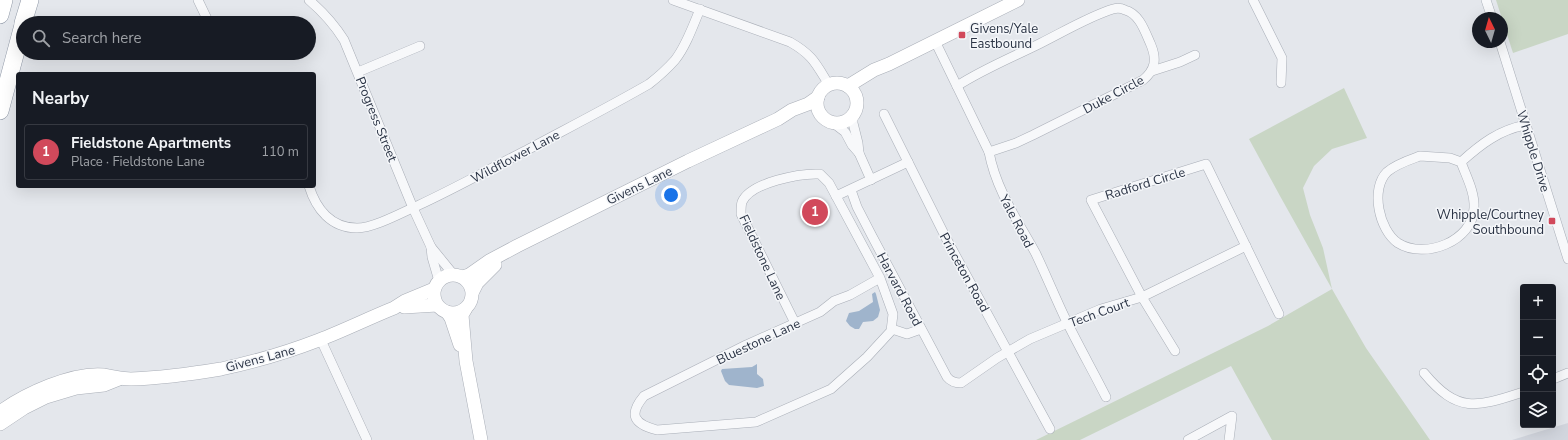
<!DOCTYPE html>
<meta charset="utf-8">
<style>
body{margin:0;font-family:"Nunito Sans",sans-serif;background:#242831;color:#f1f3f6}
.controls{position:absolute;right:12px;bottom:12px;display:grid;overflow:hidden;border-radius:4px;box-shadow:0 4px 16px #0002}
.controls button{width:36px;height:36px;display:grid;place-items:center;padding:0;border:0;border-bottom:1px solid #363941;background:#171b24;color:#f1f3f6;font:20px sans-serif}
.compass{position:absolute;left:1472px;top:12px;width:36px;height:36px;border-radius:50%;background:#171b24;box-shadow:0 4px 16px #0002;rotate:355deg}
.you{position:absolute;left:671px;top:195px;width:14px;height:14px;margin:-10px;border:3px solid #fff;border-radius:50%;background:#1a73e8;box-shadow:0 0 0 6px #1a73e833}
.badge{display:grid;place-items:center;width:26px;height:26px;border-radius:50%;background:#d1495b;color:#fff;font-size:13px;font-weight:700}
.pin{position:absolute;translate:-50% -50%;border:2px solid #fff;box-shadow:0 1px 4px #0006}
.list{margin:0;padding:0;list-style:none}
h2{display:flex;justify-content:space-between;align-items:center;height:52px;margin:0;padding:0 16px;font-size:17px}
h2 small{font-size:13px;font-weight:400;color:#9ea1a6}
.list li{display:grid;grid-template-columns:26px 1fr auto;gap:12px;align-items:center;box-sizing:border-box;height:56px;margin:0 8px 8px;padding:0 8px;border:1px solid #363941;border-radius:4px}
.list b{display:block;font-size:15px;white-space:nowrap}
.list p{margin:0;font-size:13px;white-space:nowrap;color:#9ea1a6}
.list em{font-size:13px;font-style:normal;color:#9ea1a6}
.icon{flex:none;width:22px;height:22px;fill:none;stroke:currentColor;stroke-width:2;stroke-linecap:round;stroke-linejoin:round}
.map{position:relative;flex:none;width:1568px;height:440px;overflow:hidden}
.search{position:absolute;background:#171b24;box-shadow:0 4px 16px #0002;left:16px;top:16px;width:300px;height:44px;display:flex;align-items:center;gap:10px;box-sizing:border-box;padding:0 14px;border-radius:22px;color:#9ea1a6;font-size:15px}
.panel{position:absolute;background:#171b24;box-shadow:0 4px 16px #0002;left:16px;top:72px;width:300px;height:116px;border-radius:4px}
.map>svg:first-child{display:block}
.built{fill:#d2d6de}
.green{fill:#c9d6c5}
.water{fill:#9fb4cc}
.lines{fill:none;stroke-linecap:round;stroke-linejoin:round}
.street-casing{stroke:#a9aeb7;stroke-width:10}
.secondary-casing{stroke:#a9aeb7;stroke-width:14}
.highway-casing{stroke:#8b94a3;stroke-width:18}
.street{stroke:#f7f8fa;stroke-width:9}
.secondary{stroke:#fff;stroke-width:13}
.highway{stroke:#fff;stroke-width:17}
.poi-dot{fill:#d1495b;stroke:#f4f6f9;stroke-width:1.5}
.labels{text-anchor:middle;stroke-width:3;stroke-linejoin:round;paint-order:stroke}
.poi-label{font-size:13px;fill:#2b3445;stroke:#f4f6f9;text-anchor:start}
.street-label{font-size:13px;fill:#2b3445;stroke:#f4f6f9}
</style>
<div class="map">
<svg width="1568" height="440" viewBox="0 0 1568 440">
<rect width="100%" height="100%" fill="#e4e7ec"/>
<!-- built -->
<polygon class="built" points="1568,423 1568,440 1512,440"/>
<!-- green -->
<g class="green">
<polygon points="1496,0 1568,0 1568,34 1513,53"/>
<polygon points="1344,88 1367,138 1332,149 1314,166 1303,188 1310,215 1323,248 1332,289 1366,348 1430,440 1272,440 1231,366 1080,440 1036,440 1268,326 1332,289 1280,196 1249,139"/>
</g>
<!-- water -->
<g class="water">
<polygon points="875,292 876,294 880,310 878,317 873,321 863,322 859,329 855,329 850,326 846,321 849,313 859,311 873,302 872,294"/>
<polygon points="757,364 757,374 763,379 764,386 757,388 729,385 725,381 721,371 722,369 752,367"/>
</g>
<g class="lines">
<!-- street casing -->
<g class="street-casing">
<g id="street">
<polyline points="198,0 209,23"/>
<path d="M309 0C323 12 334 24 344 40L413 208 431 247 453 274"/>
<path d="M673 0 790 42C813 55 816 64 829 85"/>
<polyline points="1253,0 1282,58 1281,83"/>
<polyline points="1486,0 1492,18"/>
<path d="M935 41 989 152C996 190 1018 221 1036 254 1046 275 1055 297 1065 318 1078 345 1093 371 1106 397"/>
<polyline points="1500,42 1568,259"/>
<polyline points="1152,71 1180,62 1195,55"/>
<polyline points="358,72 420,46"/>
<path d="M957 86C983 69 1013 57 1041 43 1063 32 1090 16 1113 9 1117 8 1121 8 1125 10 1140 14 1145 32 1151 45 1157 60 1155 70 1143 80L1033 135 1016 143 989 152"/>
<polyline points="853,114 853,123 858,143 859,153 871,180"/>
<polyline points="884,114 946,238 1050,429"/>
<polyline points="832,122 845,132 852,145 859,153"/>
<path d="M1420 156 1450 158 1461 162C1466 176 1475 192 1474 208 1473 241 1425 260 1398 243 1379 230 1370 189 1387 172 1396 164 1409 160 1420 156Z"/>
<path d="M1461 162C1481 144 1499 130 1526 125"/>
<path d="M309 186C316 209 331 228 357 228 374 228 403 212 419 205 456 188 491 168 527 150 568 128 609 107 649 84 658 77 667 69 675 60 686 46 693 26 700 9"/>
<path d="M851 190 857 207 872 236 947 377C951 382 955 383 961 383L997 358 1030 339 1101 309 1142 297 1246 246"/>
<polyline points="836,196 908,162"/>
<polyline points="431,247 432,257 439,281"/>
<path d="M795 323 741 214C741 210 741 205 742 202 751 182 801 173 820 174L829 183 880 278 893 314 891 331 867 357 831 389 756 422 657 430C634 424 628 415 644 396L746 345 820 312 834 301 850 295 880 278"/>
<polyline points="892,329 907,334 921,329"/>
<polyline points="321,340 367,440"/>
<polyline points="1175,351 1142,297 1091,200 1206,164 1279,314"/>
<path d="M1424 373C1458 414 1477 407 1523 392"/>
<polyline points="1553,379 1568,373"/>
<polyline points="1188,440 1232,416 1229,440"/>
</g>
</g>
<!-- secondary casing -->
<g class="secondary-casing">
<g id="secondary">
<circle cx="837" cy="103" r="20"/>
<polyline points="848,86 874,70 889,64 1018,0"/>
<circle cx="453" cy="294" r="19"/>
<polyline points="463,277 469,275 489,261 517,246 688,161 778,119 792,110 808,104 818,97"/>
<polyline points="473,291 477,283 495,265"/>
<polyline points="404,307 437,305"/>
<polyline points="465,310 462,315 466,361 481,440"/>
<polyline points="447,312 451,318 460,345"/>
<path d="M0 412C25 394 72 372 104 375 114 377 119 379 131 379 161 378 191 374 221 369 254 362 288 352 319 340 345 330 369 318 394 308L405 301 434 289"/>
<polyline points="0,424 24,408 46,397 76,388 104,385 119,379"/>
</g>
</g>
<!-- highway casing -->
<g class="highway-casing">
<g id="highway">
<polyline points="0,15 4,0"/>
<polyline points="23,23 30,0"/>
<polyline points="0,111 23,25"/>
</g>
</g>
<!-- street -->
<use href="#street" class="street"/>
<!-- secondary -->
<use href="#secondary" class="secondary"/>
<!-- highway -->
<use href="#highway" class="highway"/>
</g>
<!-- markers -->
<g class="poi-dot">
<rect x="958" y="31" width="8" height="8" rx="2"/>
<rect x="1548" y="217" width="8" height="8" rx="2"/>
</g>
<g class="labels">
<!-- poi labels -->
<g class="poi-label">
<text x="970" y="33">Givens/Yale<tspan x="970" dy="15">Eastbound</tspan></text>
<text x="1544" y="219" text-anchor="end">Whipple/Courtney<tspan x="1544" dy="15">Southbound</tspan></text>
</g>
<!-- street labels -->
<g class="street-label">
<text transform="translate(1113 94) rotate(-28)" y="5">Duke Circle</text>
<text transform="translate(377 119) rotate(68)" y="5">Progress Street</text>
<text transform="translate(1534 151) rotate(73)" y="5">Whipple Drive</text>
<text transform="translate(515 156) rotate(-28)" y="5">Wildflower Lane</text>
<text transform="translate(1145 183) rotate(-17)" y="5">Radford Circle</text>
<text transform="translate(639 185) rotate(-26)" y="5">Givens Lane</text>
<text transform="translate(1017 221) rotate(62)" y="5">Yale Road</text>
<text transform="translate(763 257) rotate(65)" y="5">Fieldstone Lane</text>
<text transform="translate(965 272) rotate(61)" y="5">Princeton Road</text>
<text transform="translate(900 289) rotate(62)" y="5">Harvard Road</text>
<text transform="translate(1099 312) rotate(-20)" y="5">Tech Court</text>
<text transform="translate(758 341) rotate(-25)" y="5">Bluestone Lane</text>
<text transform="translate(260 358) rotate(-15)" y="5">Givens Lane</text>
</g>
</g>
</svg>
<div class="controls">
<button>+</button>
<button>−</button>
<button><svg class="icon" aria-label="locate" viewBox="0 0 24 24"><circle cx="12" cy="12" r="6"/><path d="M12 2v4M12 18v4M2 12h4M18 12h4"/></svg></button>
<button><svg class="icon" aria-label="layers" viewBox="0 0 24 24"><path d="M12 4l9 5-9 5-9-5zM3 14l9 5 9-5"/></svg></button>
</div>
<svg class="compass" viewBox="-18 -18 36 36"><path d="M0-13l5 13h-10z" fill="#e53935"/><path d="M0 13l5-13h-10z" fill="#9ea1a6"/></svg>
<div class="you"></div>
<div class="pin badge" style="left:815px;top:212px">1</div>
<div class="search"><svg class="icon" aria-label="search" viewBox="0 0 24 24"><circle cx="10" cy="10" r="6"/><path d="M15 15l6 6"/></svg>Search here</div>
<section class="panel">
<h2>Nearby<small></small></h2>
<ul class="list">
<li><span class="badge">1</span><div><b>Fieldstone Apartments</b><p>Place · Fieldstone Lane</p></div><em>110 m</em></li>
</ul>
</section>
</div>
